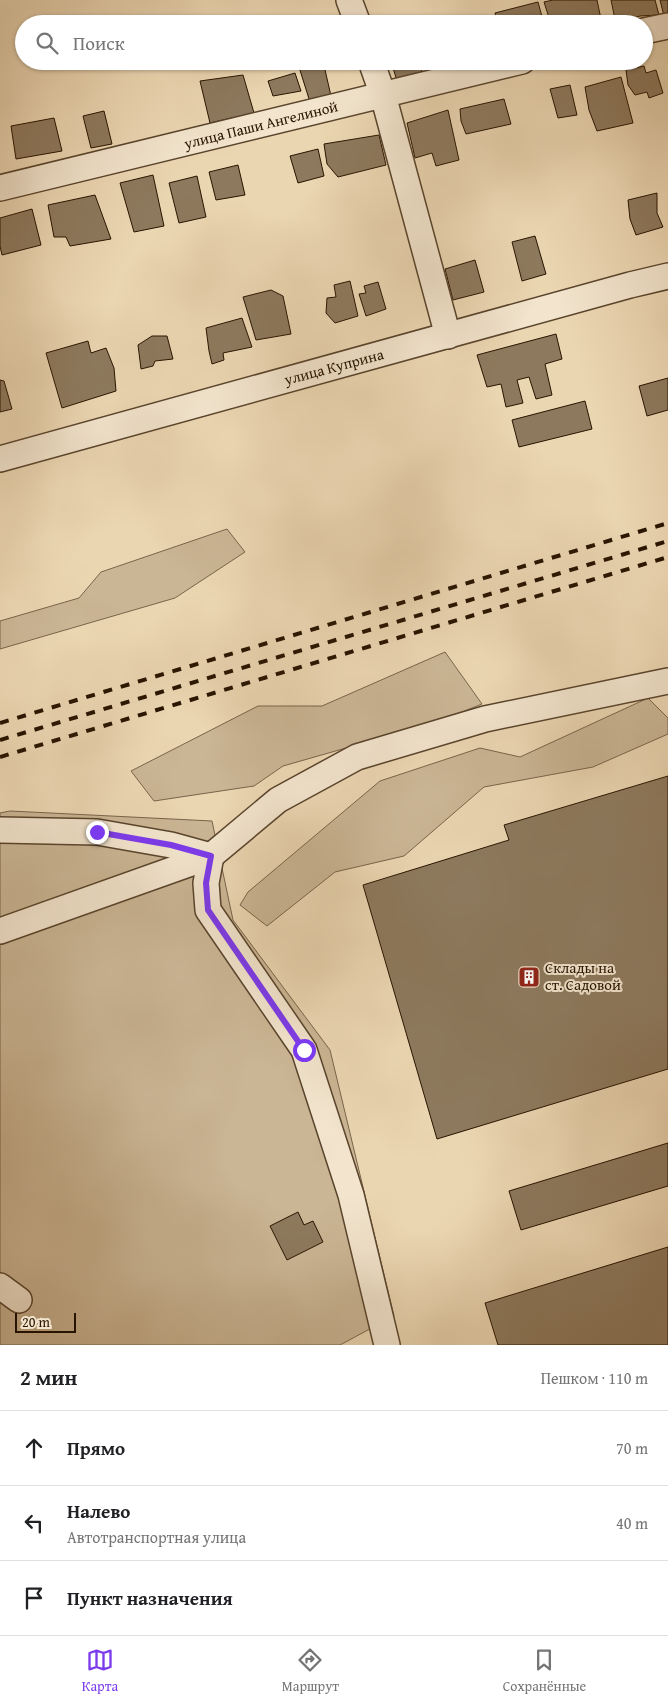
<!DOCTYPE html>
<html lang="ru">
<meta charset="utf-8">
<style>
body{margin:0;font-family:"Gentium Book Plus",serif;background:#f2f2f2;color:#202124}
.scale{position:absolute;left:15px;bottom:12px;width:61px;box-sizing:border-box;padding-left:5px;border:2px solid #281400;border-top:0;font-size:14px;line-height:18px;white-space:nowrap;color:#281400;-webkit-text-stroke:4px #f2e4cd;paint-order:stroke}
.stop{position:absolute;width:15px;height:15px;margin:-11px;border:4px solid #7c3aed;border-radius:50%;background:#fff}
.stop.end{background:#7c3aed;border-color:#fff;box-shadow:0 1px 5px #0008}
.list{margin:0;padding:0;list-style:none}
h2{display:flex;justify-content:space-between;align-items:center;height:65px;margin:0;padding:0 20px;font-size:21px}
h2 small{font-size:16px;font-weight:400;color:#757577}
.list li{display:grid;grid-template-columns:32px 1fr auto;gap:15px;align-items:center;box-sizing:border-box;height:75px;padding:0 20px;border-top:1px solid #e0e0e0}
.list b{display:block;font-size:19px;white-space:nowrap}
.list p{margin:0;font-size:16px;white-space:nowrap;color:#757577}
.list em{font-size:16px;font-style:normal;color:#757577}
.icon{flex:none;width:28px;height:28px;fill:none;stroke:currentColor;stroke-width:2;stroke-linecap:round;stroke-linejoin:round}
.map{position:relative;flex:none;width:668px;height:1345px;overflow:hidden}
.search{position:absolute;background:#fff;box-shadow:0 1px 4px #0004;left:15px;right:15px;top:15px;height:55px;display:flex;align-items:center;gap:12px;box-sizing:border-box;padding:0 18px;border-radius:28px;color:#757577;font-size:19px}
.sheet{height:290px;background:#fff}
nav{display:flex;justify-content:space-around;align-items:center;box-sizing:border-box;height:70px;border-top:1px solid #e0e0e0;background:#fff;font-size:14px;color:#757577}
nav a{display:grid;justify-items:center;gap:2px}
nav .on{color:#7c3aed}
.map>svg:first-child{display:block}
.green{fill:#cab594;stroke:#79644a}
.building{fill:#8d795d;stroke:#281400}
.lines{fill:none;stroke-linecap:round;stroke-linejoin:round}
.minor-casing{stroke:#59442c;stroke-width:28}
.minor{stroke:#f2e4cd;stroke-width:25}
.rail{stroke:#281400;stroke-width:4;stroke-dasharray:9 9;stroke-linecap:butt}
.route{stroke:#7c3aed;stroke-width:6}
.labels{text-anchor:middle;stroke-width:4;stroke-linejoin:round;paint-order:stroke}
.street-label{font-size:15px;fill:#281400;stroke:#f2e4cd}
.poi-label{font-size:15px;fill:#281400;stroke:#f2e4cd;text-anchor:start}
</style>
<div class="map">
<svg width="668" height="1345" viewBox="0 0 668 1345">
<rect width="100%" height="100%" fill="#ebd6b2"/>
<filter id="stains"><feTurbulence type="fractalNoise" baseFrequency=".004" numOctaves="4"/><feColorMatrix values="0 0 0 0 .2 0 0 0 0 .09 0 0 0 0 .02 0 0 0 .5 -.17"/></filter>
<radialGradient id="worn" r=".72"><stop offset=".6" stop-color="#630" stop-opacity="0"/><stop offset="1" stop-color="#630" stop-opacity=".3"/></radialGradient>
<!-- green -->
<g class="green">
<polygon points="227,529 245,552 175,598 0,649 0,621 79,598 101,572"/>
<polygon points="445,652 482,704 437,722 283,766 254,786 154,801 131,771 258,706 322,706"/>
<polygon points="648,698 668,718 668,734 593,767 484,787 404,856 335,872 267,926 240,905 248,892 380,781 480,748 520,757"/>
<polygon points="10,811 212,821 233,920 330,1050 394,1316 340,1345 0,1345 0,813"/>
</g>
<!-- building -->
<g class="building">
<polygon points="553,0 597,0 602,24 551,24 544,2"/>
<polygon points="611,0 655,0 659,15 640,16 616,24"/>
<polygon points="660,0 668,0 668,15 664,16"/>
<polygon points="538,2 544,24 498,24 495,13"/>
<polygon points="318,61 323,61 331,96 310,102 299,67"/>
<polygon points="391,61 419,61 423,75 397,81"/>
<polygon points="644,66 646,73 656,70 663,93 649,98 647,92 635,95 628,85 626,70"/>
<polygon points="295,73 301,91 273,96 268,81"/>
<polygon points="243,75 254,113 210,123 200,81"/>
<polygon points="621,77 633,123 597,131 589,110 585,87"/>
<polygon points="570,85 577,115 558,118 550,89"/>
<polygon points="504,99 511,124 466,134 461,121 460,109"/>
<polygon points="448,110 459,160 436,166 432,153 415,158 407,123"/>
<polygon points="104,111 112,144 91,148 83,116"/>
<polygon points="54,118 62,151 16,159 11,126"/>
<polygon points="379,135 386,165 338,177 327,164 324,144"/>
<polygon points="318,149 324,176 298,183 290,156"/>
<polygon points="238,165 245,195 216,200 209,172"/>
<polygon points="153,175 164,226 134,232 120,183"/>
<polygon points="197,176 206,217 179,223 169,183"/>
<polygon points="657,193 657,213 663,227 636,235 630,219 628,200"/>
<polygon points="95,195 111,239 70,246 66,237 54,237 48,205"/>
<polygon points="32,209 41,245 2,255 0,246 0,218"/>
<polygon points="535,236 546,274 522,281 512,242"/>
<polygon points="475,260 484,292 453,300 445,269"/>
<polygon points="350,281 358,316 335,323 326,313 327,298 336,297 334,285"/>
<polygon points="378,282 386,309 366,316 359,294 366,293 364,286"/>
<polygon points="271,290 283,296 291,334 256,340 243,297"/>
<polygon points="242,318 252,347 223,353 224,360 212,364 209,351 206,328"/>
<polygon points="556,334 562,359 545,364 552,395 536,399 529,377 517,380 523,403 506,407 501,384 487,387 477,355"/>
<polygon points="152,336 167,336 173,359 155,361 153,366 141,369 138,345"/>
<polygon points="88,341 91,353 106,348 114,368 116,391 62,408 46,353"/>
<polygon points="668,378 668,410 647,416 639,386"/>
<polygon points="0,380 4,381 12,409 0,412"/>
<polygon points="585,401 592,429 519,447 512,420"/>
<polygon points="668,776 668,1069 437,1139 363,885 509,840 504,825"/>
<polygon points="668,1143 668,1186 521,1230 509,1191"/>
<polygon points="298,1212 304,1225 313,1221 323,1242 287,1260 270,1226"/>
<polygon points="668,1247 668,1345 498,1345 485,1303"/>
</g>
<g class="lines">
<!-- minor casing -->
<g class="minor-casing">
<g id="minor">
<polyline points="349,0 358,24"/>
<polyline points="644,31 668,26"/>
<polyline points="371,61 383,95 448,336"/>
<polyline points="0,188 522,61"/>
<polyline points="0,459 630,285 668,276"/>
<polyline points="0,830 97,832 171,845 211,856"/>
<polyline points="211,856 206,883 208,910 304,1050 351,1195 387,1345"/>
<polyline points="0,931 211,856 278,800 357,757 485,719 668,681"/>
<polyline points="0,1286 19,1300"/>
</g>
</g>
<!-- minor -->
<use href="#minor" class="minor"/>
<!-- rail -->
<g class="rail">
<polyline points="0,723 668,523"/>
<polyline points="0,740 668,541"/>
<polyline points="0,757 668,557"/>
</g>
</g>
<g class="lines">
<!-- route -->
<polyline class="route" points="97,832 171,845 211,856 206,883 208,910 304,1050"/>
</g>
<!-- icons -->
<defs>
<g id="building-square" transform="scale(1.125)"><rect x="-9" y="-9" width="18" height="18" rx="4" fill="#8f2418" stroke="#f2e4cd"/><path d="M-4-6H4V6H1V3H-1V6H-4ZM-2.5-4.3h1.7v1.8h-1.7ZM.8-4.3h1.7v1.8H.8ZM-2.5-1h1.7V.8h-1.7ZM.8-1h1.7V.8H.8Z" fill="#fff"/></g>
</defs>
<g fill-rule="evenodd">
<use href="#building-square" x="529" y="977"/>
</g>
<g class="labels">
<!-- street labels -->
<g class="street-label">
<text transform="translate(261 125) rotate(-14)" y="5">улица Паши Ангелиной</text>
<text transform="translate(334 367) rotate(-15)" y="5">улица Куприна</text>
</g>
<!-- poi labels -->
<g class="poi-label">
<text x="545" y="973">Склады на<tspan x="545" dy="17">ст. Садовой</tspan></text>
</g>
</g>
<rect width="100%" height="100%" filter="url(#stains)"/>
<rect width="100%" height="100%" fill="url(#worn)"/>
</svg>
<div class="scale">20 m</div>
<div class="stop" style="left:304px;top:1050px"></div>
<div class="stop end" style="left:97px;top:832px"></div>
<div class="search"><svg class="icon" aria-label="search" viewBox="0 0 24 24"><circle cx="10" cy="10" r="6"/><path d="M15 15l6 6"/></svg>Поиск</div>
</div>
<section class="sheet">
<h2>2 мин<small>Пешком · 110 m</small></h2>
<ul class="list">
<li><svg class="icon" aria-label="ahead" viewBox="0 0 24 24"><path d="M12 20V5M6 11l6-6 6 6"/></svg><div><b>Прямо</b></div><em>70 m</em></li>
<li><svg class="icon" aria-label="left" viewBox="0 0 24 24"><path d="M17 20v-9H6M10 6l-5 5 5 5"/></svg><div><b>Налево</b><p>Автотранспортная улица</p></div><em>40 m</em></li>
<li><svg class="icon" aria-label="arrive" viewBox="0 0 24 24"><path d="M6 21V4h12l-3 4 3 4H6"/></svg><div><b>Пункт назначения</b></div></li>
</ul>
</section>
<nav>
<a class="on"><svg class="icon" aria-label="map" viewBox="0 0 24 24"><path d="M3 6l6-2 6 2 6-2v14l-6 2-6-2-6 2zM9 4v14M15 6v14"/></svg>Карта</a>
<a><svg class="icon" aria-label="directions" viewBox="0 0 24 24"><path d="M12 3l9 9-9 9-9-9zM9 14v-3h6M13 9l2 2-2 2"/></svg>Маршрут</a>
<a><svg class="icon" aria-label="saved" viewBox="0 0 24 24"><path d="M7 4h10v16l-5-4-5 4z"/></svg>Сохранённые</a>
</nav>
